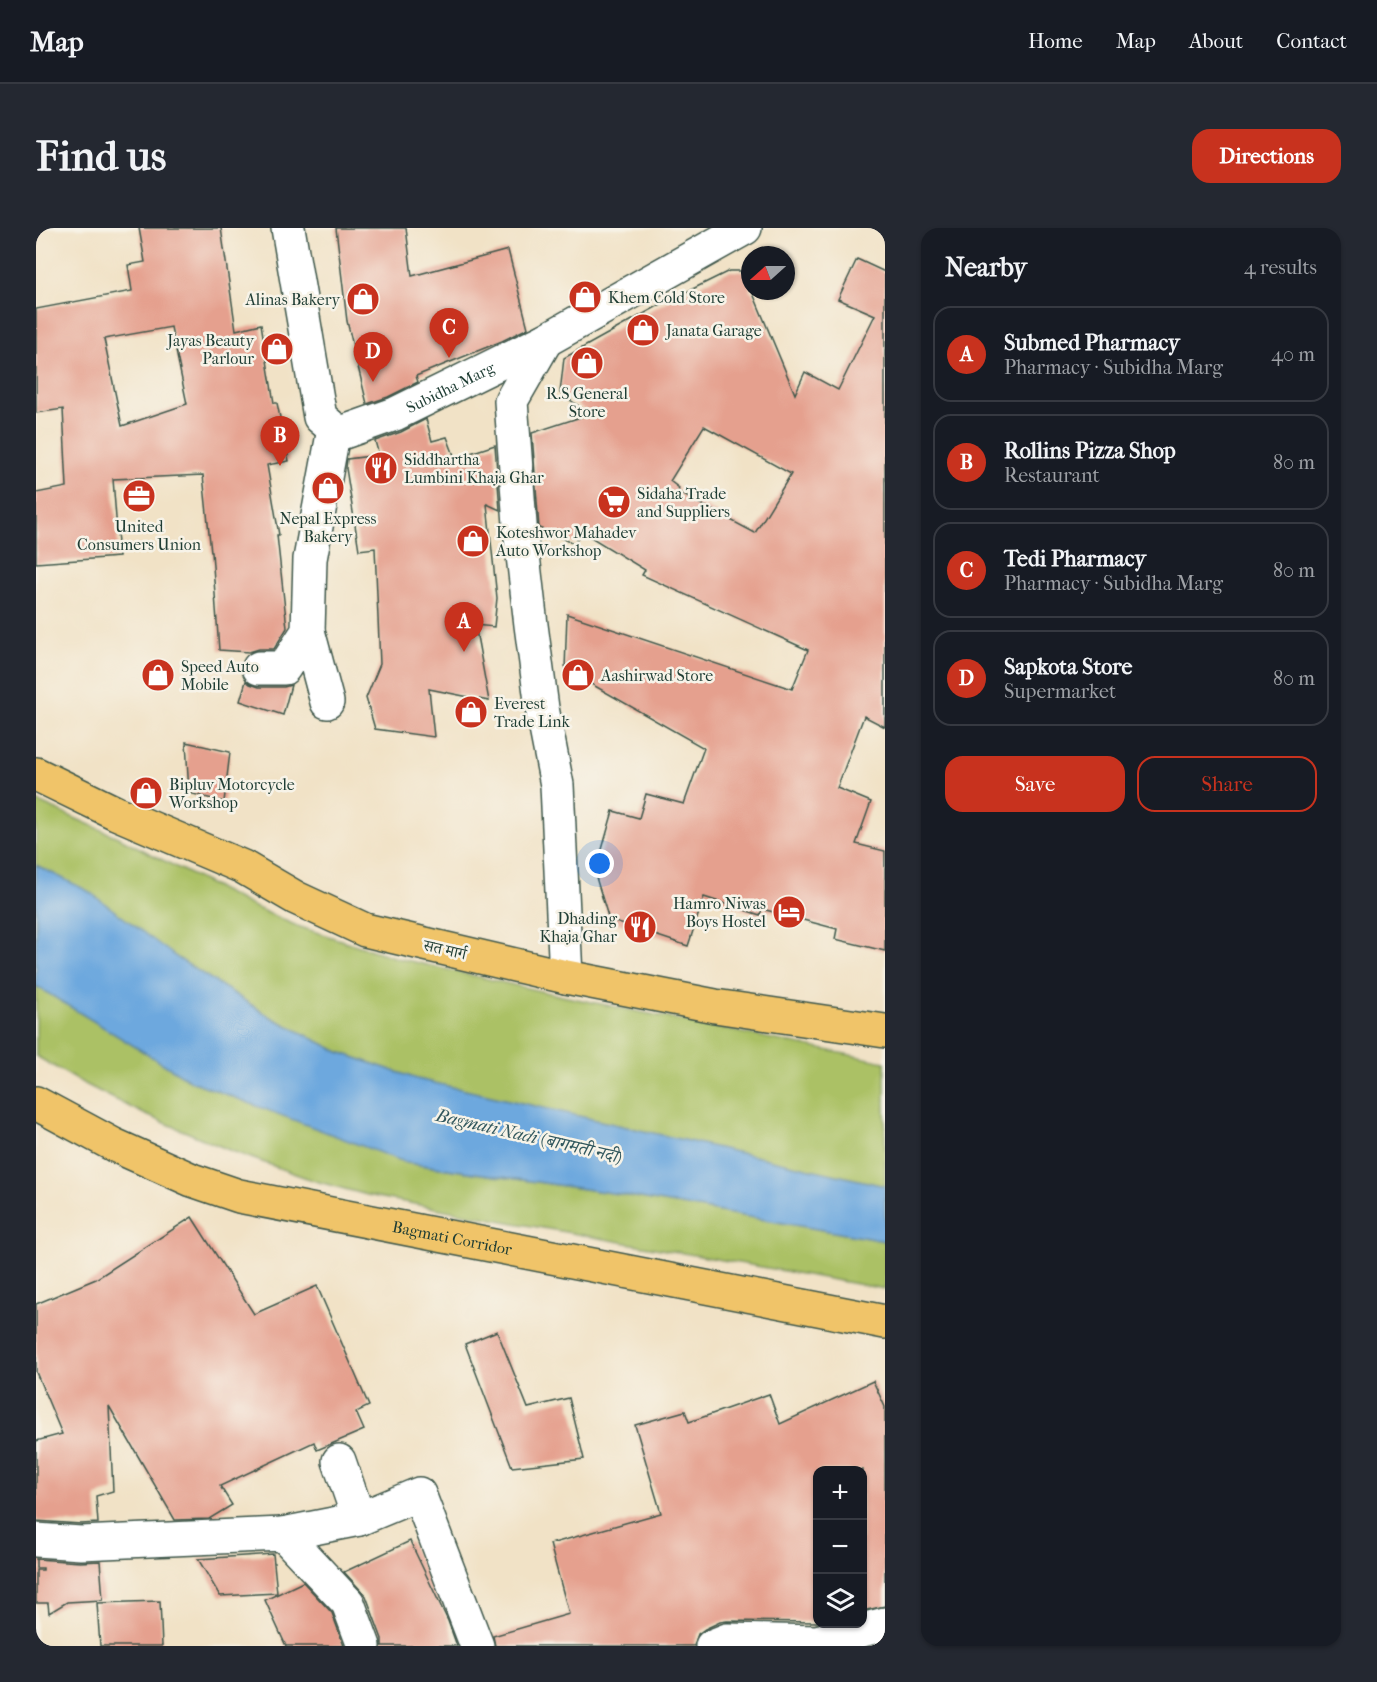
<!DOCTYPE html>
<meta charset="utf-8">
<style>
body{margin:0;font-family:"IM FELL French Canon","Noto Serif Devanagari",serif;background:#242831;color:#f1f3f6}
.controls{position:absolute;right:18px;bottom:18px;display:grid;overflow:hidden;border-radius:12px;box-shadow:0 2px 4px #0004}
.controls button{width:54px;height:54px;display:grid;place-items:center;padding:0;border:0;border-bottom:2px solid #363941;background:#171b24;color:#f1f3f6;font:30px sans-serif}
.compass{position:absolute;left:705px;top:18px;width:54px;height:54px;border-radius:50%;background:#171b24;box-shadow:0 2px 4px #0004;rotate:249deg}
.you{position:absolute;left:564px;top:636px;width:21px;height:21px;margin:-15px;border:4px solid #fff;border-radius:50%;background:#1a73e8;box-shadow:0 0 0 9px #1a73e833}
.badge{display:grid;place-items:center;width:39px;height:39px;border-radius:50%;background:#c8321e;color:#fff;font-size:20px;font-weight:700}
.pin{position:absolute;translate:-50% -50px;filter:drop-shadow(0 2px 3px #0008)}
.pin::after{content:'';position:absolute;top:32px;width:21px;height:18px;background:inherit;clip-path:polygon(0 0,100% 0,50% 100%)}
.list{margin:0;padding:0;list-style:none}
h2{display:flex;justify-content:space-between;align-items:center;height:78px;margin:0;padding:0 24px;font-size:26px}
h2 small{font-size:20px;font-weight:400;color:#9ea1a6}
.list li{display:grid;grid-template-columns:39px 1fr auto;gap:18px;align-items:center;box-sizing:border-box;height:96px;margin:0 12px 12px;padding:0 12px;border:2px solid #363941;border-radius:18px}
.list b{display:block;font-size:22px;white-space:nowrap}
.list p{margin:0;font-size:20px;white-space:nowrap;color:#9ea1a6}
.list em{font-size:20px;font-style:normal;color:#9ea1a6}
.actions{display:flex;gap:12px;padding:18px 24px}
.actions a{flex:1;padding:14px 0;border:2px solid #c8321e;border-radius:18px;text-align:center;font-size:21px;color:#c8321e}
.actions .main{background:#c8321e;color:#fff}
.icon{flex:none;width:33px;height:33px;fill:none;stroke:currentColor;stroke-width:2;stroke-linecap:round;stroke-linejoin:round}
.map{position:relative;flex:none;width:849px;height:1418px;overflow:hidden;border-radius:18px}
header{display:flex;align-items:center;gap:36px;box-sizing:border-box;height:84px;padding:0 30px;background:#171b24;border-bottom:2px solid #363941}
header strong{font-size:28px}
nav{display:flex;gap:33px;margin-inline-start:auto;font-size:21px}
.intro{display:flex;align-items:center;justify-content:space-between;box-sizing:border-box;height:144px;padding:0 36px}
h1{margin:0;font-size:42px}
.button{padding:15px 27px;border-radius:18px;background:#c8321e;color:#fff;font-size:21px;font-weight:700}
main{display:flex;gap:36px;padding:0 36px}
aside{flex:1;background:#171b24;border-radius:18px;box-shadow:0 2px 4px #0004}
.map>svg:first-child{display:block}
.green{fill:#abc165;stroke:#657f4c;stroke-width:1.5}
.water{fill:#6da8de;stroke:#467289;stroke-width:1.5}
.building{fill:#e5a08e;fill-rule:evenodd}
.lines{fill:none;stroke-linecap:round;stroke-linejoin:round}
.minor-casing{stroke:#3e564a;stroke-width:36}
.major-casing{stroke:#3e564a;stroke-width:36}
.minor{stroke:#fff;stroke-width:33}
.major{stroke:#f0c469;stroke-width:33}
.labels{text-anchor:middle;stroke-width:5;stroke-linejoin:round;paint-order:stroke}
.poi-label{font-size:16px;fill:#1f3d34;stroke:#f7f3e8;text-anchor:start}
.street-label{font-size:16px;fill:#1f3d34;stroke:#f7f3e8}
.water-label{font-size:18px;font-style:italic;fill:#32585e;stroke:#f7f3e8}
</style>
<header>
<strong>Map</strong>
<nav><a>Home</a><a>Map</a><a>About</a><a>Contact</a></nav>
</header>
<div class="intro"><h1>Find us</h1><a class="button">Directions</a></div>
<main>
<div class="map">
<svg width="849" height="1418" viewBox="0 0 849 1418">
<rect width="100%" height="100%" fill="#f7f3e8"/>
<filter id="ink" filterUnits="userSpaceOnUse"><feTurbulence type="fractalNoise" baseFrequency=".0167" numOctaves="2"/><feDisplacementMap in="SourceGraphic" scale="12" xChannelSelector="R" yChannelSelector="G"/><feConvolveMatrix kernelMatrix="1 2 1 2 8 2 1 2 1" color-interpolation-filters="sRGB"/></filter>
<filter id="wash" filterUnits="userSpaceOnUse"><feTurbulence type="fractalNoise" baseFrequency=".008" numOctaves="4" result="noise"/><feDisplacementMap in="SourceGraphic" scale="24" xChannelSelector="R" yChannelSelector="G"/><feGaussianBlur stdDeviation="1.35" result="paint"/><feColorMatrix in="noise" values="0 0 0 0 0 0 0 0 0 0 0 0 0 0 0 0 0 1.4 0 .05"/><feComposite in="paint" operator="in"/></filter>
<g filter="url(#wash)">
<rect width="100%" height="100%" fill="#f1e2c6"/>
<!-- green -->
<g class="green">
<polygon points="0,573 86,611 214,677 261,698 361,730 526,768 849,834 849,958 381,851 303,824 233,788 143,731 6,640 0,637"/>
<polygon points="0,758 371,935 582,966 849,1013 849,1061 462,992 331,967 279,953 193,922 108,886 43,853 0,828"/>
</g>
<!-- water -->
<polygon class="water" points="0,637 52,663 143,731 233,788 303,824 381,851 849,958 849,1013 582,966 371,935 155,853 0,758"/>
<g id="blocks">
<!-- building -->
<g class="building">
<path d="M103 0H185L200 102 225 96 238 175H241L253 233 231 237 243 307H241L251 400 238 421H223L213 424 183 422 176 324H175L167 247 77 251 83 329 0 335V265L31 259 27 181 0 185V81L96 63 92 37 109 34ZM135 99 151 176 86 198 68 111Z"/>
<polygon points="300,0 370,0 376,48 472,22 492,100 466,113 380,148 382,154 352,169 331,176 311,93"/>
<path d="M821 31 849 44V499L828 488 801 560 835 574 820 616 849 623V723L799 711 801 701 726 681 724 687 668 669 652 718 573 692 559 646 577 583 603 590 610 566 648 576 668 520 529 441 531 386 756 461 772 422 606 347 609 342 545 303 539 316 503 300 496 205 554 186 524 165 528 130 620 79 693 43H708L714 58V63H716L759 166 769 144 802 162 839 87 802 71ZM668 198 755 246 719 305 642 264 643 260 634 253Z"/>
<polygon points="390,191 396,213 411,209 419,230 459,217 464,282 451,276 461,370 458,399 439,397 453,473 393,461 398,509 339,501 330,470 344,436 339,320 323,322 310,240 311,231 343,227 339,213 365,204"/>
<polygon points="210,453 214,456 223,459 248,459 255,457 247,487 204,473"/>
<polygon points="150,514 194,524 188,574 153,565"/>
<polygon points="156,989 218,1086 281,1058 333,1178 320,1184 328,1202 281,1222 278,1214 184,1258 196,1277 173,1291 139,1292 73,1178 77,1263 60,1268 62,1295 45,1296 0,1293 0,1213 26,1206 0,1144 0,1076 60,1051"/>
<polygon points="461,1103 492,1180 533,1170 548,1231 476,1239 429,1116"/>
<polygon points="837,1153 849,1179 849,1378 826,1383 826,1242 782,1242 782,1394 691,1393 684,1394 669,1401 662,1406 658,1418 459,1418 457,1408 533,1386 514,1316 625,1285 599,1197 649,1183 653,1194 733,1166 744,1196"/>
<polygon points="374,1313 412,1393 421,1418 346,1418 346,1411 330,1368 308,1344"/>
<polygon points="237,1326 241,1365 184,1368 162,1331"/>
<polygon points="0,1331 44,1334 64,1333 67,1372 31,1374 13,1385 12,1375 0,1375 0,1342 7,1342 7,1340 0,1340"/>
<polygon points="267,1354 296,1385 308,1418 250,1418 229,1372"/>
<polygon points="124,1373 126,1418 64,1418 61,1375"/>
</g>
</g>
</g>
<g filter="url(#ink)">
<use href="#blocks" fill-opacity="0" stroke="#3e564a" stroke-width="1.5"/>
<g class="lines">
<!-- minor casing -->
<g class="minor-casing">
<g id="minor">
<path id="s1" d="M252 0 284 189 298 201 308 204 359 186 510 112 709 0"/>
<polyline points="510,112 475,173 485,310 495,397 506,480 521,557 530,749"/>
<polyline points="272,403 291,474"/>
<polyline points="223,440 248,440 272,403 274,331 298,201"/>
<polyline points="303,1233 323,1291"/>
<polyline points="247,1306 323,1291 383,1266 441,1418"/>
<polyline points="0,1312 45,1315 247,1306 312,1375 328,1418"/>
<polyline points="676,1418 691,1412 781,1414 849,1396"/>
</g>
</g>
<!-- major casing -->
<g class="major-casing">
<g id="major">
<polyline points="0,546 80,585 207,639 260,670 329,702 530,749 679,778 849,803"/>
<path id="s2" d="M0 875 78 917 156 952 203 968 849 1094"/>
</g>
</g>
<!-- minor -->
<use href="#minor" class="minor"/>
<!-- major -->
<use href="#major" class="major"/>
</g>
</g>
<!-- icons -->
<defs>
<g id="shop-disc" transform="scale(1.725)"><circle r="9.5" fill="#c8321e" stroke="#f7f3e8"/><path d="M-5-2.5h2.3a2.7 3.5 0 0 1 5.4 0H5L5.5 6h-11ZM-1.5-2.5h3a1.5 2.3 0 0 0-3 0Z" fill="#fff"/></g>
<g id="restaurant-disc" transform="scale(1.725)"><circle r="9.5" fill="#c8321e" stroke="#f7f3e8"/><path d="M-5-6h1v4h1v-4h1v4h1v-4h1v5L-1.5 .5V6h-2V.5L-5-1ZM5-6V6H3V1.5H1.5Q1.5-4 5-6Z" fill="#fff"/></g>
<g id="office-disc" transform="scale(1.725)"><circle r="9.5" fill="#c8321e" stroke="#f7f3e8"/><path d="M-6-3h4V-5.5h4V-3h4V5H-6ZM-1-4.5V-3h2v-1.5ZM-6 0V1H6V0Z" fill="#fff"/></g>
<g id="supermarket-disc" transform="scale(1.725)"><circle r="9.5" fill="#c8321e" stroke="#f7f3e8"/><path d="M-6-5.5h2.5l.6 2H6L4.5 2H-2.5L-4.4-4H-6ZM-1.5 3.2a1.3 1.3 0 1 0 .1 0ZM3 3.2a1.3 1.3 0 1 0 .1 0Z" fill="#fff"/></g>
<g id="hotel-disc" transform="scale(1.725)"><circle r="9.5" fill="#c8321e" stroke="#f7f3e8"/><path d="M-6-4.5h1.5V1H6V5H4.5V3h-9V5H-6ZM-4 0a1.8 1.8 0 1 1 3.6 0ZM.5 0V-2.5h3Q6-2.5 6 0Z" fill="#fff"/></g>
</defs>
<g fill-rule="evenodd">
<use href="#shop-disc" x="549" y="69"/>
<use href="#shop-disc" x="327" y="71"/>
<use href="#shop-disc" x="607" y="102"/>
<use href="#shop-disc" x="241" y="121"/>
<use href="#shop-disc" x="551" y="135"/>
<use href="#restaurant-disc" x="345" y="240"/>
<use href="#shop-disc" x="292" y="260"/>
<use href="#office-disc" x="103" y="268"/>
<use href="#supermarket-disc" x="578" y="274"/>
<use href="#shop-disc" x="437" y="313"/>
<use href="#shop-disc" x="122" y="447"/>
<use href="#shop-disc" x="542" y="447"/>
<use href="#shop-disc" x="435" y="484"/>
<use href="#shop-disc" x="110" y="565"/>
<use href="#hotel-disc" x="753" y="684"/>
<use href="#restaurant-disc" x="604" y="699"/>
</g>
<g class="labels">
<!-- poi labels -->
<g class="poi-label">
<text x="572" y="75">Khem Cold Store</text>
<text x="304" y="77" text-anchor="end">Alinas Bakery</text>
<text x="630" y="108">Janata Garage</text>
<text x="218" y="118" text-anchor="end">Jayas Beauty<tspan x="218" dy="18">Parlour</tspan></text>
<text x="551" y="171" text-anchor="middle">R.S General<tspan x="551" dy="18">Store</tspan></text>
<text x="368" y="237">Siddhartha<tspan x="368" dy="18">Lumbini Khaja Ghar</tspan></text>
<text x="601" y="271">Sidaha Trade<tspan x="601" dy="18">and Suppliers</tspan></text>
<text x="292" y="296" text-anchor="middle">Nepal Express<tspan x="292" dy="18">Bakery</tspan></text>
<text x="103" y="304" text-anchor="middle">United<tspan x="103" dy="18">Consumers Union</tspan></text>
<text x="460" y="310">Koteshwor Mahadev<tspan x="460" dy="18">Auto Workshop</tspan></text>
<text x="145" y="444">Speed Auto<tspan x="145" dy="18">Mobile</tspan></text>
<text x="565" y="453">Aashirwad Store</text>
<text x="458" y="481">Everest<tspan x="458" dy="18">Trade Link</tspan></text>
<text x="133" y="562">Bipluv Motorcycle<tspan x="133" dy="18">Workshop</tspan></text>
<text x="730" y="681" text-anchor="end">Hamro Niwas<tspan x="730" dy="18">Boys Hostel</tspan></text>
<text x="581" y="696" text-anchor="end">Dhading<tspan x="581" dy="18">Khaja Ghar</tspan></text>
</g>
<!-- street labels -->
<g class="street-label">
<text dy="6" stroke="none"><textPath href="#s1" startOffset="336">Subidha Marg</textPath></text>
<text transform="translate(409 721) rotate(13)" y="6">सत मार्ग</text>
<text dy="6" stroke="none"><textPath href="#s2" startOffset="441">Bagmati Corridor</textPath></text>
</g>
<!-- water labels -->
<g class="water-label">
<text transform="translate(493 908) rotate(13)" y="6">Bagmati Nadi (बागमती नदी)</text>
</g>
</g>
</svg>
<div class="controls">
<button>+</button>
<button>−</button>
<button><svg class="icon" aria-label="layers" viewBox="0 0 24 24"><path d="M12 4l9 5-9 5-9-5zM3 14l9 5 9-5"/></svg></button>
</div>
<svg class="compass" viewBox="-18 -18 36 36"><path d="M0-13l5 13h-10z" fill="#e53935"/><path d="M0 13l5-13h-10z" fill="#9ea1a6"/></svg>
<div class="you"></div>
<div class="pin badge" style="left:428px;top:424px">A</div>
<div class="pin badge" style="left:244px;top:238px">B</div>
<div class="pin badge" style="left:413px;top:130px">C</div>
<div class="pin badge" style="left:337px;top:154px">D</div>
</div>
<aside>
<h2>Nearby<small>4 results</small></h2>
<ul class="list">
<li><span class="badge">A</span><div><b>Submed Pharmacy</b><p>Pharmacy · Subidha Marg</p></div><em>40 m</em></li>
<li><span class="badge">B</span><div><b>Rollins Pizza Shop</b><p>Restaurant</p></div><em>80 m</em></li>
<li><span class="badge">C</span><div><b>Tedi Pharmacy</b><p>Pharmacy · Subidha Marg</p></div><em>80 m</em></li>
<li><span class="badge">D</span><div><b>Sapkota Store</b><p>Supermarket</p></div><em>80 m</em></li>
</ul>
<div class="actions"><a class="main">Save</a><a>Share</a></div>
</aside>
</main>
